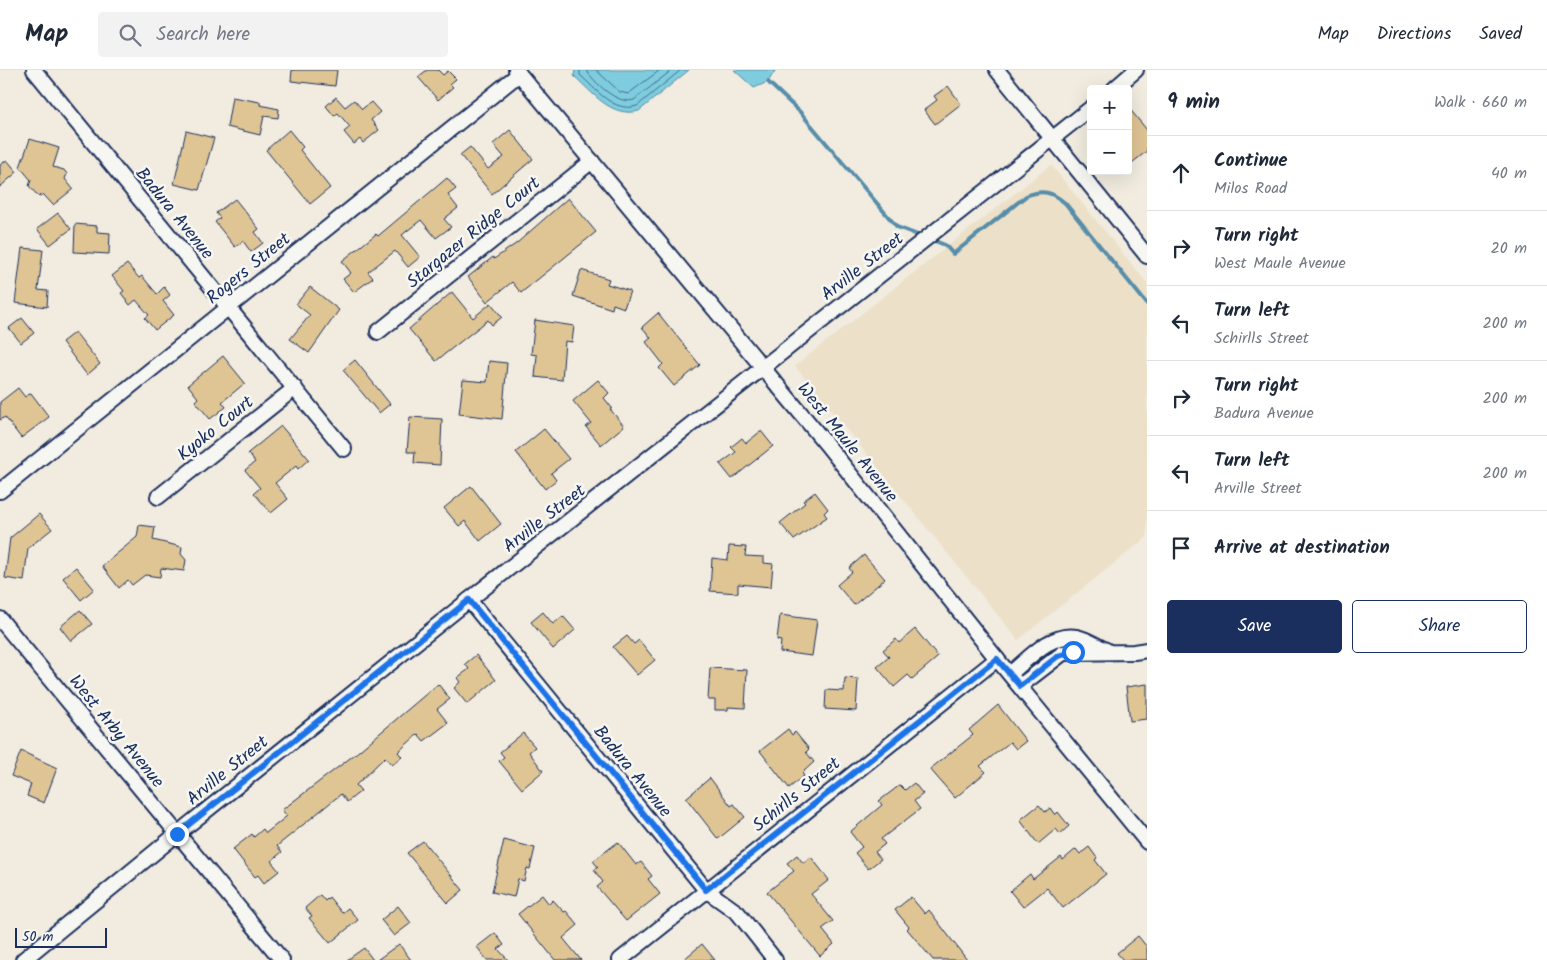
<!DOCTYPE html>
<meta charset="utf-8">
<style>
body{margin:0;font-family:Kalam,sans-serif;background:#f2f2f3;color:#1f2937}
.controls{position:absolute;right:15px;top:15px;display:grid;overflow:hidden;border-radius:5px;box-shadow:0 5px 20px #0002}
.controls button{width:45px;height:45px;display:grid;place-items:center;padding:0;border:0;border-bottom:1px solid #e0e1e3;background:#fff;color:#1f2937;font:25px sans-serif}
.scale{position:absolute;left:15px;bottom:12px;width:92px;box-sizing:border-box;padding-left:5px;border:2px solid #1b2f5e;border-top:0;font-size:14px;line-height:18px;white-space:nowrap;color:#1b2f5e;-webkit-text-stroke:4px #f6f6f2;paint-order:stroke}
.stop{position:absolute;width:15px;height:15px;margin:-11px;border:4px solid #1a73e8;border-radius:50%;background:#fff}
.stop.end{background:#1a73e8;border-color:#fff;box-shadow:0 1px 5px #0008}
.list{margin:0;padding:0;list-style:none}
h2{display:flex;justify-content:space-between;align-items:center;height:65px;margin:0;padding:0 20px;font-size:21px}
h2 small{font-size:16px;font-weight:400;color:#747a83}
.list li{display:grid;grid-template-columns:32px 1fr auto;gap:15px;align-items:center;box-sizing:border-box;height:75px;padding:0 20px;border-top:1px solid #e0e1e3}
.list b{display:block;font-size:19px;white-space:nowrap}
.list p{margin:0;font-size:16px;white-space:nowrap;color:#747a83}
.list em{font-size:16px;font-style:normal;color:#747a83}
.actions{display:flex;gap:10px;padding:15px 20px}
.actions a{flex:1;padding:11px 0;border:1px solid #1b2f5e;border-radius:5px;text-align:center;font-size:18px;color:#1b2f5e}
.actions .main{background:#1b2f5e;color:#fff}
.icon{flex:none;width:28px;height:28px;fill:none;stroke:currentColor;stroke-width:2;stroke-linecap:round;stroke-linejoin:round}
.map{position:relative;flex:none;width:1147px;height:890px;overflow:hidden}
header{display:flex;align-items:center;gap:30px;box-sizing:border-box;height:70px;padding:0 25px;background:#fff;border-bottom:1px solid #e0e1e3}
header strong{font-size:24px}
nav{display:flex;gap:28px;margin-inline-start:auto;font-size:18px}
.search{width:350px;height:45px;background:#f2f2f3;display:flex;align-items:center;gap:12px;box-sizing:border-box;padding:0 18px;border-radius:5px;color:#747a83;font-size:19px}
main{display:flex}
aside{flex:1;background:#fff}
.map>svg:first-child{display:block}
.built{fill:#ece0c8}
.water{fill:#7eccdd;stroke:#568daa}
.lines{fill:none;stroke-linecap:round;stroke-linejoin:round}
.shore{stroke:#436e91;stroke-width:1}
.stream{stroke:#568daa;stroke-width:4}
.building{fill:#dfc494;stroke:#1b2f5e}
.minor-casing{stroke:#1b2f5e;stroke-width:18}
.minor{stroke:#f6f6f2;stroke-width:14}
.route{stroke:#1a73e8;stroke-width:6}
.labels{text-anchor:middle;stroke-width:5;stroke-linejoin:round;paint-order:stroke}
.street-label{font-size:18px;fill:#1b2f5e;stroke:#f6f6f2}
</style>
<header>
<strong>Map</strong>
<div class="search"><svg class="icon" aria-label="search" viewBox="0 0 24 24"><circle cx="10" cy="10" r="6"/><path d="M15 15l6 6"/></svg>Search here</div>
<nav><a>Map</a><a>Directions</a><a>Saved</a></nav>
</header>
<main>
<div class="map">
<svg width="1147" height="890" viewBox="0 0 1147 890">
<rect width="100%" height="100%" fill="#f1ecdf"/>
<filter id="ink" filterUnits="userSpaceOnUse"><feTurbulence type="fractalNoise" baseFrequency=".02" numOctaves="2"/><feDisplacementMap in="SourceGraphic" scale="10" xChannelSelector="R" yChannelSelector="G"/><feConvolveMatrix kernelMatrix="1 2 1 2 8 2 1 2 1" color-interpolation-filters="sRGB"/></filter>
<g filter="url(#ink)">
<!-- built -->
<polygon class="built" points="1051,95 1147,213 1147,467 1018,570 795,296"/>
<!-- water -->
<g class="water">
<path d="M575 0H689L639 41C611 48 593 23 574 6Z"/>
<polygon points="734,0 775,0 775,1 768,12 754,18"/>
</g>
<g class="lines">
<!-- shore -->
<g class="shore">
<path d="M580 0V5C596 19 613 43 637 36L681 0"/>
<path d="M586 0C595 13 617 35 634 30L672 0"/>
<polyline points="596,0 620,22 628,24 660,0"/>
</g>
<!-- stream -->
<g class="stream">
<polyline points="768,12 800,42 897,157 923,167"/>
<path d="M930 169 945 175 953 184 1026 126C1043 119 1052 122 1065 133L1147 234"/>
</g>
</g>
<!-- building -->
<g class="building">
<polygon points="292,0 337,0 335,16 291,11"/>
<polygon points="427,0 438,0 443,5 448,1 456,9 450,14 453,17 438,30 418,7"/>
<polygon points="948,16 961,34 935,54 924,40 937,30 934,26"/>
<polygon points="232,27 260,32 260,35 279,39 278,48 264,46 260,65 227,57"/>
<polygon points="336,27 345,37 354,30 362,39 371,32 380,42 371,50 379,60 363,73 360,69 354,74 344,62 350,57 338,43 334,46 326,36"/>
<polygon points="1128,37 1147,60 1147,81 1128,96"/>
<polygon points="289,60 303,77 300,80 330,118 310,134 266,80"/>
<polygon points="510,60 533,89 492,124 460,85 470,77 488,99 504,87 493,74"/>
<polygon points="186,61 214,68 199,120 174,114"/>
<polygon points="30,69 59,78 53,97 64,100 67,104 65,109 73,119 53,135 43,124 39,127 29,116 31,110 20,97"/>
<polygon points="7,90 17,102 0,117 0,95"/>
<polygon points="447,108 456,119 448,125 458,138 444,149 451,157 436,168 421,150 402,165 420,187 408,197 395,181 368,202 373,208 354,222 343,209 351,203 342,191 376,164 378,166"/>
<polygon points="568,128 596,162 521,223 512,212 487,232 468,207 493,187 494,189 517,173"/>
<polygon points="235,129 259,159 255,162 263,173 251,182 243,171 235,177 215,152 220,148 216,143"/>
<polygon points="58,143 71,159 50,175 37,159"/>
<polygon points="75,154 97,156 97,162 110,163 109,184 74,182"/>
<polygon points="22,178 43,180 38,220 48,221 47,237 15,233"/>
<polygon points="127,194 139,208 142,206 157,224 164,217 170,225 163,231 174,245 155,260 145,248 149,245 136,230 130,235 121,223 124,221 112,206"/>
<polygon points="581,200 609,209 607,214 630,221 624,238 613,234 612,239 573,226"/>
<polygon points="310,217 339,240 309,283 290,269 310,245 296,234"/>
<polygon points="452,222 473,248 491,233 502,247 492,255 488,250 436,291 409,259"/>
<polygon points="658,243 700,295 674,316 659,298 663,294 646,272 651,268 642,257"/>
<polygon points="22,248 34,263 21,273 9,258"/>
<polygon points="535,250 574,256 572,272 565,271 562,310 535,307 537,285 531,284"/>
<polygon points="75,262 100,294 87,305 62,272"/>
<polygon points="223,286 245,313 222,332 226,337 210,349 195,331 198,328 188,315"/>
<polygon points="355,290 390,334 379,343 343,300"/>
<polygon points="489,291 507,293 502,349 459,344 463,310 487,312"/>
<polygon points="598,310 609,323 604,328 612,338 610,339 624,356 601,375 586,357 591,353 573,331"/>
<polygon points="18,318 25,327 31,323 49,347 21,368 5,347 0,350 0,332"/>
<polygon points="410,347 442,349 440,395 414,393 415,382 407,382"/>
<polygon points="281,356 309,389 298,399 296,396 275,413 288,429 271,443 254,423 260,418 245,400 255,392 248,383"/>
<polygon points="544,359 569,389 551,403 556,410 545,419 516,382"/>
<polygon points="761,361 773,376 732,409 720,394 736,382 731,377 742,368 746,373"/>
<polygon points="471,416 501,454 480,471 465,451 459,456 444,438"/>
<polygon points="815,422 828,439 824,443 827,447 794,470 780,453 805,433 803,431"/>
<polygon points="39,444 52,459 28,478 24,511 5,508 10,468"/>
<polygon points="139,455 155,457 153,470 182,477 181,484 186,490 184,501 161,498 160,507 145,505 132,515 128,510 119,518 102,496 137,467"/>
<polygon points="729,476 746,477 745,486 764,487 764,493 773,494 771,517 738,514 738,523 710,521 712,488 728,490"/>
<polygon points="864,485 885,509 854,535 837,515 852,502 849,498"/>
<polygon points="76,497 94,519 81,530 63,508"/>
<polygon points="80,540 92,554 71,571 60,557"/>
<polygon points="543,542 553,554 563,546 575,560 553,579 531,552"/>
<polygon points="780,545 817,550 812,586 780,582 781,571 777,570"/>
<polygon points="915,559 938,587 912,609 908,605 894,617 877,597 889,587 883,580 896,569 899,573"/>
<polygon points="627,566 634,574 639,570 655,590 637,605 613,577"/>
<polygon points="476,585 496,610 467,634 454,618 460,612 457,608 469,599 465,594"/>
<polygon points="710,598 747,600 745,638 728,637 728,640 715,640 715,630 708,630"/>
<polygon points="845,608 858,609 856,641 825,639 826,620 844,621"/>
<polygon points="438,614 450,629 437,639 448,653 424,671 418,664 398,682 402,687 392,695 385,687 356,715 361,721 347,732 341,724 277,776 282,782 271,791 279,801 264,813 258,805 255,807 233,779 252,764 254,767 263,759 266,763 287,746 282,740 354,685"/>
<polygon points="1147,614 1147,649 1130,651 1126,617"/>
<polygon points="998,635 1026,671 1016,679 1010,672 980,696 986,702 955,728 930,699 973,665 969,660"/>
<polygon points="788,659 792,665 795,662 809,679 806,682 814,692 802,703 804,706 789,718 760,681"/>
<polygon points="523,663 535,677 529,682 543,701 522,719 499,691 504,687 500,682"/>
<polygon points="21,681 57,698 44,733 27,726 31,714 11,706"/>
<polygon points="710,708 731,736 734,734 745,747 718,769 686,728"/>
<polygon points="914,713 923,724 914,731 920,739 881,769 885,774 875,782 881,789 868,799 855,783 862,777 850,762 882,735 879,731 900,715 905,720"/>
<polygon points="1039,735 1045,742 1050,738 1055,745 1058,742 1069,756 1060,764 1056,759 1038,774 1020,750"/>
<polygon points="504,770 535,778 530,799 527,798 524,811 518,809 514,827 492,822"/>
<polygon points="423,771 463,820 448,833 407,783"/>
<polygon points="618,772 636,795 641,792 652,806 648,809 660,824 626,851 597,817 603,812 594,800 598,797 593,791"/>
<polygon points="1089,777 1097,788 1095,790 1106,804 1063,838 1047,818 1023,837 1010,821 1030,804 1033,809 1061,787 1063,790 1076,779 1080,784"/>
<polygon points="797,785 803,793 811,787 829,810 811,824 833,851 822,859 834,874 820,886 767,822 794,801 787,793"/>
<polygon points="320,825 325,831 329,827 342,843 348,838 358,850 330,873 309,848 312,846 305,838"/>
<polygon points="542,825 549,834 553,830 564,842 566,841 578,855 563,868 581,890 555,890 518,844"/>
<polygon points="911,827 925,844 929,840 967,890 933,890 907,859 909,857 895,840"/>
<polygon points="398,836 411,853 394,866 381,850"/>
<polygon points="495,863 504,875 498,879 508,890 487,890 477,877"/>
<polygon points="1138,866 1147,877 1147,890 1123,890 1117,883"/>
<polygon points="399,874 411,890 377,890"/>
<polygon points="702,874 715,890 683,890"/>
<polygon points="364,878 373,890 347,890"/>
</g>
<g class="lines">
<!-- minor casing -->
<g class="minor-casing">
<g id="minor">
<polyline points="34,0 344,379"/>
<polyline points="516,0 827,375 997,589 1147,772"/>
<polyline points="997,0 1147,186"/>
<polyline points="1114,19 1136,0"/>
<polyline points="378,262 592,91"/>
<polyline points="0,421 519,4"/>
<polyline points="158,427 295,318"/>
<polyline points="469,530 706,820 738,843 775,890"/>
<polyline points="0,549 282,890"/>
<path d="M1010 604C1028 589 1051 562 1077 567 1087 569 1097 576 1106 580"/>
<polyline points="1020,616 1063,583 1134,582 1147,580"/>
<polyline points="23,890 177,764 469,530 1091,38"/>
<polyline points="620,890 997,589"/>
</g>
</g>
<!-- minor -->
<use href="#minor" class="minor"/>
</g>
</g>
<g class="lines" filter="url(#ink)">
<!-- route -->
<polyline class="route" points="177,764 469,530 706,820 997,589 1020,616 1058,586 1073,582"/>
</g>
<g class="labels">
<!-- street labels -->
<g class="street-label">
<text transform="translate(175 143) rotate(51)" y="6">Badura Avenue</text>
<text transform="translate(473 162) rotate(-39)" y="6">Stargazer Ridge Court</text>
<text transform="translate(862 196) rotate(-38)" y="6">Arville Street</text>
<text transform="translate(248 198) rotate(-39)" y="6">Rogers Street</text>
<text transform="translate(215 358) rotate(-39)" y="6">Kyoko Court</text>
<text transform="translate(848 372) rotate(51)" y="6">West Maule Avenue</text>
<text transform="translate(544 448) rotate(-38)" y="6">Arville Street</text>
<text transform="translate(117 661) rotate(51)" y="6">West Arby Avenue</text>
<text transform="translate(227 700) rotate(-39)" y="6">Arville Street</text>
<text transform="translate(633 701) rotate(51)" y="6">Badura Avenue</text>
<text transform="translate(796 724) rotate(-39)" y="6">Schirlls Street</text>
</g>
</g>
</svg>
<div class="controls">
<button>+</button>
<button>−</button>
</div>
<div class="scale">50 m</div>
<div class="stop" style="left:1073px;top:582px"></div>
<div class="stop end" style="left:177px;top:764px"></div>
</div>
<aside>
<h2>9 min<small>Walk · 660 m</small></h2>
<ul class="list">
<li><svg class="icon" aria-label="ahead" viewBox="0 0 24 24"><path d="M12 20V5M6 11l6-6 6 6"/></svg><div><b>Continue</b><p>Milos Road</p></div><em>40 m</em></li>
<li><svg class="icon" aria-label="right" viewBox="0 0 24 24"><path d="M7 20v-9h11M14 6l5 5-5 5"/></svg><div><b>Turn right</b><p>West Maule Avenue</p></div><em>20 m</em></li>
<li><svg class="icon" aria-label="left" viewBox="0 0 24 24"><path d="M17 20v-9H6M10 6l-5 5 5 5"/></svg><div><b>Turn left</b><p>Schirlls Street</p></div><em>200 m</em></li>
<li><svg class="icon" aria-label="right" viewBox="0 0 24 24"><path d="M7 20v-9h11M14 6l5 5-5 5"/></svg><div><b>Turn right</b><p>Badura Avenue</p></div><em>200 m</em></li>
<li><svg class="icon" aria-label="left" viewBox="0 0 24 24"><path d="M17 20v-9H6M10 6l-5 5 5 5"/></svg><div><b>Turn left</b><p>Arville Street</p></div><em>200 m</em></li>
<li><svg class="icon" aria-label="arrive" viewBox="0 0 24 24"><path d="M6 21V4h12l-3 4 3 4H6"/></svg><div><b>Arrive at destination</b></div></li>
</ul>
<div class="actions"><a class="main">Save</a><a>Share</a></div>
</aside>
</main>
